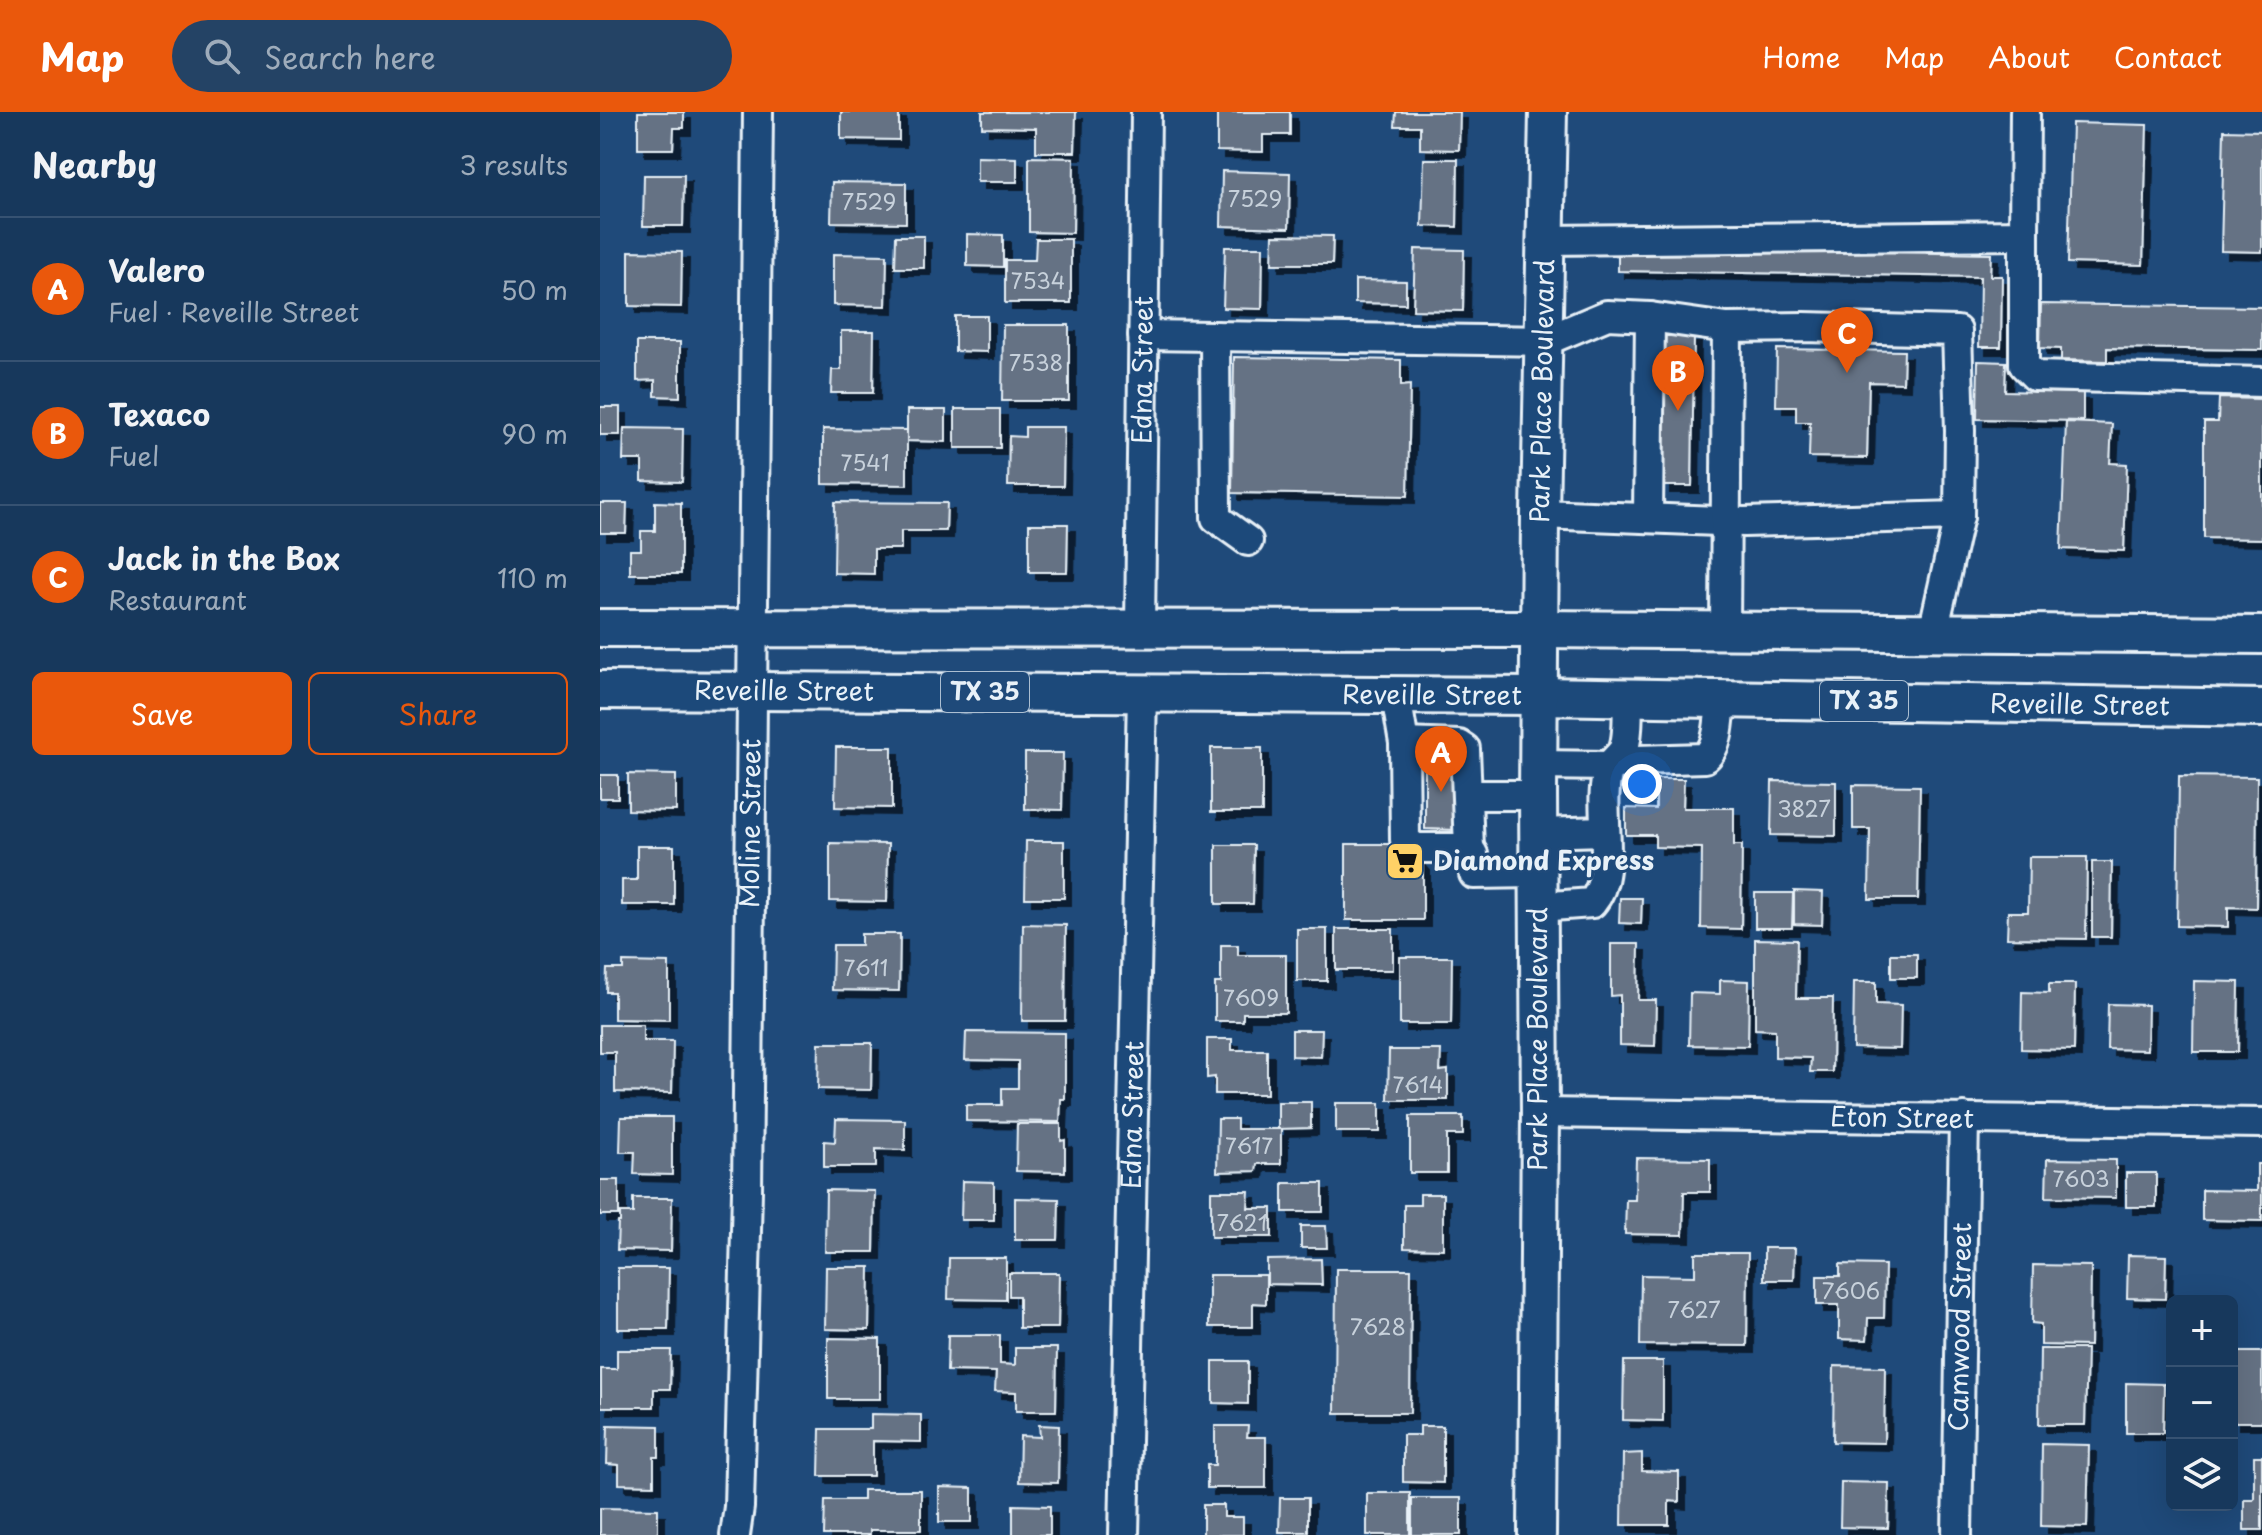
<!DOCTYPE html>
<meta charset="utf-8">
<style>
body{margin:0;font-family:"Playpen Sans",sans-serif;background:#244365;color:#f1f3f6}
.controls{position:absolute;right:24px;bottom:24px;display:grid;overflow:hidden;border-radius:12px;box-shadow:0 8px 32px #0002}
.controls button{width:72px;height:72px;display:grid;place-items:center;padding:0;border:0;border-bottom:2px solid #365272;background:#17385c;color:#f1f3f6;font:40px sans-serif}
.you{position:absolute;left:1042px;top:672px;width:28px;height:28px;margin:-20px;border:6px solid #fff;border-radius:50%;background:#1a73e8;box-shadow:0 0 0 12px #1a73e833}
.badge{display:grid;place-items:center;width:52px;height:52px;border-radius:50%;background:#ea580c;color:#fff;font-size:26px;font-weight:700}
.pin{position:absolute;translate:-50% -66px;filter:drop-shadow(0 2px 4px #0008)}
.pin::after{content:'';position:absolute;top:42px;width:28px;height:24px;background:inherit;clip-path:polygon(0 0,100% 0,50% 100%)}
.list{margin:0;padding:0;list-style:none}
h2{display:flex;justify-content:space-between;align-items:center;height:104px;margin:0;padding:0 32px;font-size:34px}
h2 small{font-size:26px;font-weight:400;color:#9eacbb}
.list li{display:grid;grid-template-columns:52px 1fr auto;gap:24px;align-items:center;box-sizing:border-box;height:144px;padding:0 32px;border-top:2px solid #365272}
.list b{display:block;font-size:30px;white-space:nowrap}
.list p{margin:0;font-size:26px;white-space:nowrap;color:#9eacbb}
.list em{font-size:26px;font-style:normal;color:#9eacbb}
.actions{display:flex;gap:16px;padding:24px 32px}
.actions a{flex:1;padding:18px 0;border:2px solid #ea580c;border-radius:12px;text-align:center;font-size:28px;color:#ea580c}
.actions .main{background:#ea580c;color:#fff}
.icon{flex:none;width:44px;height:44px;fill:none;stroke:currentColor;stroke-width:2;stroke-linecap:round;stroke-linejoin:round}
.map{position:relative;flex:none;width:1662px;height:1423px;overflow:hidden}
header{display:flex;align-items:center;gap:48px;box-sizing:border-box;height:112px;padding:0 40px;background:#ea580c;color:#fff}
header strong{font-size:38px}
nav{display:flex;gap:44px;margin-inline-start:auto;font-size:28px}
.search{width:560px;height:72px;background:#244365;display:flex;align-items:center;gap:20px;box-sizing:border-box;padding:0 28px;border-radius:44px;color:#9eacbb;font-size:30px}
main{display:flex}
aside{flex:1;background:#17385c}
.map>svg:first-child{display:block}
.building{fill:#657284;stroke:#e8f1f8;stroke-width:2;filter:url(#shadow)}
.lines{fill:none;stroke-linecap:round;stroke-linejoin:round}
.minor-casing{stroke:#e8f1f8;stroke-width:34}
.major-casing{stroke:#e8f1f8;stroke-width:42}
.minor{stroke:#1f4a7a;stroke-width:28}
.major{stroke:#1f4a7a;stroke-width:36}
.labels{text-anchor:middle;stroke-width:6;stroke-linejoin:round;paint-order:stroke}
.number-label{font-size:22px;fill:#c7d1db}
.shield{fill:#1f4a7a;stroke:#acbfd2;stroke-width:2}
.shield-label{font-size:24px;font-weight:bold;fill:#e8f1f8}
.street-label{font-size:26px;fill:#e8f1f8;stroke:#1f4a7a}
.poi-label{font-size:26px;font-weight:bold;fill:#e8f1f8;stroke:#1f4a7a;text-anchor:start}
</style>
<header>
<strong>Map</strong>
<div class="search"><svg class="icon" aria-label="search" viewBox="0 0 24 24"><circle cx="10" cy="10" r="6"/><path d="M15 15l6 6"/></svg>Search here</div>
<nav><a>Home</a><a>Map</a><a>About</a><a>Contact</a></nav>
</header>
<main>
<aside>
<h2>Nearby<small>3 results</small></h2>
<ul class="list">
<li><span class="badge">A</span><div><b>Valero</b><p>Fuel · Reveille Street</p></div><em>50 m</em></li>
<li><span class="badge">B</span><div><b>Texaco</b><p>Fuel</p></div><em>90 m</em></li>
<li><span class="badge">C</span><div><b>Jack in the Box</b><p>Restaurant</p></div><em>110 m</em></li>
</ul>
<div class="actions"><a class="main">Save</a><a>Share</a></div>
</aside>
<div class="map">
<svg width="1662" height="1423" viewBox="0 0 1662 1423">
<defs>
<filter id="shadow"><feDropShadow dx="7" dy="7" stdDeviation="0" flood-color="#0009"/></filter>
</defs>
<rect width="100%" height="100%" fill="#1f4a7a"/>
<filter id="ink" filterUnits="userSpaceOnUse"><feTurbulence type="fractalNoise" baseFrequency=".0125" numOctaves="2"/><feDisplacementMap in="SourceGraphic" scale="16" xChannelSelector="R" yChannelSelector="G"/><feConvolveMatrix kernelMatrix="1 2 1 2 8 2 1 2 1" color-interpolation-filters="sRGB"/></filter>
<g filter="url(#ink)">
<!-- building -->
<g class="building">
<polygon points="38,0 84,0 84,16 74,16 73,37 38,37"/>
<polygon points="241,0 299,0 299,28 241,27"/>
<polygon points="382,0 476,0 475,40 436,40 436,16 382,15"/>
<polygon points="617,0 690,0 690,23 663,23 663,40 617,39"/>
<polygon points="796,0 860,0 859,38 820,37 820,14 795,14"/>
<polygon points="1472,11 1547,13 1543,153 1468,151"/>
<polygon points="1624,18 1662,19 1662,140 1621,139"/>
<polygon points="377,45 417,46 417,70 377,70"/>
<polygon points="429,45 474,46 473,121 429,120"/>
<polygon points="824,47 858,47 857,115 822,114"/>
<polygon points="622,59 690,61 689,116 621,114"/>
<polygon points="44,63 84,63 83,114 43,114"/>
<polygon points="232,70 306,71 306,111 231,110"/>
<polygon points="367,122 403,123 403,155 367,154"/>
<polygon points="673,123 733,124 732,152 672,152"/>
<polygon points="296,124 324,124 324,156 295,156"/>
<polygon points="436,127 471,127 471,191 405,191 405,148 435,148"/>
<polygon points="625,135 663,135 662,197 623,196"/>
<polygon points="1018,135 1391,142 1390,164 1402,164 1401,235 1379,235 1380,165 1018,159"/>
<polygon points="815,137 864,138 863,199 813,198"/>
<polygon points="29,139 82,140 81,195 29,194"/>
<polygon points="233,142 287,143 286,194 233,193"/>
<polygon points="755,168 806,169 806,192 755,191"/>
<polygon points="1441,192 1662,195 1662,238 1507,236 1507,249 1461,248 1461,237 1440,236"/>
<polygon points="355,204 387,204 387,240 355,239"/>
<polygon points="403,213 469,213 469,289 402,289"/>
<polygon points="241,219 274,219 273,281 231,281 232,258 241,258"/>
<polygon points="1065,224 1094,224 1092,374 1063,374"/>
<polygon points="37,230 80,230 80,285 55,284 55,268 37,269"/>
<polygon points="1177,237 1304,239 1303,271 1269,270 1267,346 1209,345 1210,310 1196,310 1196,294 1176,294"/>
<polygon points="634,245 801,248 801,274 810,273 808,384 632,381"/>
<polygon points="1378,249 1406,250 1405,279 1483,281 1483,309 1377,307"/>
<polygon points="1619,286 1662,287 1662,427 1604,426 1604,310 1618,310"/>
<rect x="0" y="295" width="20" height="28"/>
<rect x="355" y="297" width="45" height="39"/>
<polygon points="307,298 346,298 346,330 307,329"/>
<polygon points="1466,310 1512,312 1510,351 1527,352 1524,439 1461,437"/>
<polygon points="425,315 464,315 463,374 408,374 409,324 425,325"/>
<polygon points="24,316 83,317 82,370 42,369 42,348 23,348"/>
<polygon points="223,317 307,318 307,373 223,372"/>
<polygon points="55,390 81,391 81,462 30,462 30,438 41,438 41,419 55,419"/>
<polygon points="235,390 347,391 346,419 301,419 301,437 274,437 274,462 234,461"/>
<polygon points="0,391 27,391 26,421 0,421"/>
<polygon points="429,412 468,412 467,460 429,460"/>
<polygon points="236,635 292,635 292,696 235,695"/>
<rect x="611" y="636" width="51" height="64"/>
<polygon points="425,641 463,641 462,698 425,697"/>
<polygon points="825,642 857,642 857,718 825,717"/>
<polygon points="28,662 76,663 76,699 28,698"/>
<rect x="0" y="663" width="18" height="23"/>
<polygon points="1579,664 1657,665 1656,796 1628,795 1628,815 1577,814"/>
<polygon points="1056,667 1084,667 1083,696 1134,696 1134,733 1142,733 1141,817 1101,816 1102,736 1055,735 1055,723 1026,723 1026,696 1056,697"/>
<polygon points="1172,669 1236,670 1236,724 1171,723"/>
<polygon points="1253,673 1320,674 1318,787 1269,787 1270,717 1253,717"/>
<polygon points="426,729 464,729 464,786 425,786"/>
<polygon points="230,731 288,732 287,790 230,789"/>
<polygon points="746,732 805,732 823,752 823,808 746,808"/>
<polygon points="616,733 654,733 653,792 616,792"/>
<polygon points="37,734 74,734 74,793 22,793 22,768 37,768"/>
<polygon points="1429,745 1487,745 1486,827 1407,826 1408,800 1428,800"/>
<polygon points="1492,750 1512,750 1511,825 1492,825"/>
<polygon points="1194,779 1223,780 1222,813 1194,812"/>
<polygon points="1155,781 1193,781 1192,816 1155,816"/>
<polygon points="1020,786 1042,786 1041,812 1019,811"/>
<polygon points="423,812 466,813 465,909 422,909"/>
<rect x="697" y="817" width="30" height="52"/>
<rect x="736" y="817" width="57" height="41"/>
<polygon points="261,822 300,822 299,879 232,878 233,833 261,833"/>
<polygon points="1155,827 1197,828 1196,886 1233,886 1232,960 1210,960 1211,946 1175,945 1175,918 1155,917"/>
<polygon points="1011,832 1039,832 1038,888 1056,888 1055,934 1020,933 1020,883 1011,884"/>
<polygon points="621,833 638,833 638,843 686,843 686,901 643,901 643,909 615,909 615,871 621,871"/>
<rect x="1291" y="842" width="26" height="24"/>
<polygon points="800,845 852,845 851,912 800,912"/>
<polygon points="23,850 69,851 69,908 14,907 14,880 6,880 7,857 23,857"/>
<polygon points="1120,868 1149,869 1148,934 1089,933 1090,881 1120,882"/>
<polygon points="1594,869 1639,870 1638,940 1593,940"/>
<polygon points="1254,870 1276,870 1276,892 1301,893 1300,937 1253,936"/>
<polygon points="1449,872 1475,872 1474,938 1421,937 1422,880 1449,881"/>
<polygon points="1508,892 1548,893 1547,938 1507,937"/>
<polygon points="0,913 43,913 43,929 73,929 72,981 15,980 15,940 0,940"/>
<polygon points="692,918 722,918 721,945 692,944"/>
<polygon points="366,920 465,921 465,987 461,987 460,1010 366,1009 366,993 402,993 402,976 418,976 418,949 365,948"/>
<polygon points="607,927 632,927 632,938 667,938 667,982 615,982 615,965 607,966"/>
<polygon points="219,931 272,931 271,978 218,977"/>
<polygon points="789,938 841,938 840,959 848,958 848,988 788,988"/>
<polygon points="678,990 711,990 711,1016 678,1017"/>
<rect x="736" y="991" width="44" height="29"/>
<polygon points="810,1004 863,1004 863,1023 847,1023 847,1061 810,1061"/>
<polygon points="21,1005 72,1005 72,1063 34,1062 35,1040 20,1040"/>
<polygon points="236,1007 305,1008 305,1038 276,1037 276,1055 224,1055 224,1029 235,1030"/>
<polygon points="618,1007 637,1007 637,1017 681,1017 681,1052 657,1052 656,1059 617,1060"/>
<polygon points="417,1012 461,1012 461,1029 465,1028 465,1060 416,1059"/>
<polygon points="1036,1046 1110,1047 1110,1080 1084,1080 1083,1123 1025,1122 1026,1088 1035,1088"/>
<polygon points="1447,1047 1516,1048 1516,1086 1446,1085"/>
<polygon points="1657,1052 1662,1052 1662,1109 1602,1108 1602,1078 1657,1079"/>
<rect x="1526" y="1061" width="30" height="34"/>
<rect x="0" y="1068" width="19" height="35"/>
<polygon points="362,1069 394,1070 394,1108 361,1108"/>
<rect x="683" y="1071" width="40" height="29"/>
<polygon points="226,1078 275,1079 274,1140 225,1140"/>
<polygon points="611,1079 649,1079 648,1096 672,1096 672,1125 611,1125"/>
<polygon points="820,1082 843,1082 843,1137 804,1136 804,1093 820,1093"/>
<polygon points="33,1086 72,1086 71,1139 17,1138 18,1110 20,1110 20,1101 33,1101"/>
<polygon points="415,1086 459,1087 458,1128 415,1128"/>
<polygon points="701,1114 726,1114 727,1136 701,1136"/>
<polygon points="1164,1136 1195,1136 1194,1168 1164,1168"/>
<polygon points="1095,1141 1148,1141 1147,1234 1040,1233 1041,1163 1095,1164"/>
<polygon points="1528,1143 1566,1144 1565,1187 1527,1186"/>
<polygon points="349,1146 406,1146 406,1188 348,1187"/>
<polygon points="721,1147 722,1173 667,1172 667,1148"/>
<polygon points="1240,1152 1285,1153 1284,1206 1268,1206 1267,1228 1239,1227 1239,1193 1217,1193 1217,1164 1240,1164"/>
<polygon points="1433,1153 1491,1154 1490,1234 1441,1233 1441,1212 1432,1211"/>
<polygon points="226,1155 270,1155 269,1218 225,1217"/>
<polygon points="18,1156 69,1156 68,1217 18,1217"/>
<polygon points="736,1157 811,1157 810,1301 735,1301"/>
<polygon points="409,1161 459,1161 458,1216 419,1216 419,1184 409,1184"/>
<polygon points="609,1163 666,1163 666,1192 653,1191 653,1215 609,1215"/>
<polygon points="348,1223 400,1223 400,1252 415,1253 415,1236 457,1236 456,1299 416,1299 416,1280 395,1279 396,1260 347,1259"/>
<polygon points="228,1226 280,1227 280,1287 228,1287"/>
<polygon points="1440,1237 1487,1237 1485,1313 1439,1313"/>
<polygon points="17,1238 71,1238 70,1277 54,1277 54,1295 1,1295 1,1257 17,1257"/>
<rect x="1632" y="1240" width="30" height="70"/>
<polygon points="613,1249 648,1249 648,1292 613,1291"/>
<polygon points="1024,1249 1063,1249 1063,1309 1023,1308"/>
<polygon points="1234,1254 1285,1255 1284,1331 1233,1330"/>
<polygon points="1526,1271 1564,1272 1563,1321 1526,1321"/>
<polygon points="271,1302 321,1303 321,1330 273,1329 273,1364 219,1364 220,1317 271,1317"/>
<polygon points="8,1313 59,1314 59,1345 54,1345 54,1373 19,1372 19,1353 7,1352"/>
<polygon points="439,1313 459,1314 458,1371 419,1370 420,1324 440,1325"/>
<polygon points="615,1314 648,1314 647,1325 666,1325 666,1376 607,1376 607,1353 615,1353"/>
<polygon points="820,1314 843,1314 843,1371 803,1370 803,1323 820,1323"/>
<polygon points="1442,1332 1489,1333 1487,1415 1441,1414"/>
<polygon points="1042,1341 1042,1359 1079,1360 1079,1390 1069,1389 1069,1413 1022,1413 1023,1342"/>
<polygon points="1654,1344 1662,1344 1662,1418 1644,1418 1644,1387 1654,1387"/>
<polygon points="1241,1370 1289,1371 1288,1416 1240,1415"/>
<polygon points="339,1375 372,1376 372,1410 339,1410"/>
<polygon points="263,1378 321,1378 321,1418 270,1418 270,1423 224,1423 225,1388 263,1388"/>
<rect x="767" y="1381" width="43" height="42"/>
<polygon points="680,1386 708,1386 708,1420 679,1420"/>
<rect x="812" y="1386" width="49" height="37"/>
<polygon points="413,1393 450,1394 450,1423 413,1423"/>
<polygon points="603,1393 624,1393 624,1405 643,1405 643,1423 603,1423"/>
<polygon points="0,1396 58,1397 58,1423 0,1423"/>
</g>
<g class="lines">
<!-- minor casing -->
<g class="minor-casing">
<g id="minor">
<polyline points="1424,123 1424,253 1435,264 1662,270"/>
<polyline points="946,128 1424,123 1425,0"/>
<polyline points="543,223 945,229 1007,203 1050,205 1127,216 1204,215 1357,219 1360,319 1359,404 1144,410 940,402"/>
<polyline points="615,224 616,406 648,429"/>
<polyline points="1048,404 1050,205"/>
<path id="s1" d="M540 516 546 0"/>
<polyline points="1125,519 1127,216"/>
<polyline points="1333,520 1359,404"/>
<polyline points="796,584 804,631 805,728 816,736 869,736 873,742 874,762 938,761"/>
<polyline points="804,631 859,633 865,637 869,736"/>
<path d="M938 653 1010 654 1037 648 1105 646C1120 633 1119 605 1121 587"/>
<polyline points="868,683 938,683"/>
<polyline points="938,721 1005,719"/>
<path d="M938 795 992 791C1020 758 995 696 1009 656 1012 648 1021 644 1024 636 1029 621 1027 601 1028 585"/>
<path id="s2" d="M940 1001 1662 1011"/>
<path id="s3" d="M135 1423 139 1395 147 1079 158 0"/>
<path id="s4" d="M524 1423 542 582"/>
<path id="s5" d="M1357 1423 1364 1006"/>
</g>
</g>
<!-- major casing -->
<g class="major-casing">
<g id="major">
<polyline points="0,516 939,517 1662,523"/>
<path id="s6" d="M0 578 939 584 1662 596"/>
<path id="s7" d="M937 1423 940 1001 938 683 940 402 948 0"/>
</g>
</g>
<!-- minor -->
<use href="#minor" class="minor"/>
<!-- major -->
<use href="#major" class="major"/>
</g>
</g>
<!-- icons -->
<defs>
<g id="supermarket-square" transform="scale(2)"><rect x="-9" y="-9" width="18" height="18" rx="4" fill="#ffd166" stroke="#1f4a7a"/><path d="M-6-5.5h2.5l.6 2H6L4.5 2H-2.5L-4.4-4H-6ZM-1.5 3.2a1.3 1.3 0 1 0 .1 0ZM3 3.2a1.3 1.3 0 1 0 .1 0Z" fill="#111"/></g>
</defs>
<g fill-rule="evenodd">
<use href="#supermarket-square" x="805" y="749"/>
</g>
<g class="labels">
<!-- number labels -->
<g class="number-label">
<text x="655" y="95">7529</text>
<text x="269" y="98">7529</text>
<text x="438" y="177">7534</text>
<text x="436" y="259">7538</text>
<text x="265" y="359">7541</text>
<text x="1204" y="705">3827</text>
<text x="266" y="864">7611</text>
<text x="651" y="894">7609</text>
<text x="818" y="981">7614</text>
<text x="649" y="1042">7617</text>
<text x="1481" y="1075">7603</text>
<text x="642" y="1119">7621</text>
<text x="1251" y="1187">7606</text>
<text x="1094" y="1206">7627</text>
<text x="778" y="1223">7628</text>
</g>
<!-- shield labels -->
<g class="shield">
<rect x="341" y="560" width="88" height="40" rx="6"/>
<rect x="1220" y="569" width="88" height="40" rx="6"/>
</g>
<g class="shield-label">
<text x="385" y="588">TX 35</text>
<text x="1264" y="597">TX 35</text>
</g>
<!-- street labels -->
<g class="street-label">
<text dy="9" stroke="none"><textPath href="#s1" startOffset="258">Edna Street</textPath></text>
<text dy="9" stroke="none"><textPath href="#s7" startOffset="1144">Park Place Boulevard</textPath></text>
<text dy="9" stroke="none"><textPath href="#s6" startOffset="184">Reveille Street</textPath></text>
<text dy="9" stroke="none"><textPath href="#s6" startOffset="832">Reveille Street</textPath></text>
<text dy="9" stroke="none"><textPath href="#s6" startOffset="1480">Reveille Street</textPath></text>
<text dy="9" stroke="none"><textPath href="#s3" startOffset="712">Moline Street</textPath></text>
<text transform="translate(938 927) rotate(-90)" y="9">Park Place Boulevard</text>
<text dy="9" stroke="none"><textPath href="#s4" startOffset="420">Edna Street</textPath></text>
<text dy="9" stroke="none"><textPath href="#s2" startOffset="362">Eton Street</textPath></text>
<text dy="9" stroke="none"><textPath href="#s5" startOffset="208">Camwood Street</textPath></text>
</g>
<!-- poi labels -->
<g class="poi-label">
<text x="833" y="758">Diamond Express</text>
</g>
</g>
</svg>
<div class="controls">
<button>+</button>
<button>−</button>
<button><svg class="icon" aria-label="layers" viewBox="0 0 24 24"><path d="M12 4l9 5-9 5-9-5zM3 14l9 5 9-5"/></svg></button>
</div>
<div class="you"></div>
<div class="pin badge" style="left:841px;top:680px">A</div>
<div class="pin badge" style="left:1078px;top:299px">B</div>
<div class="pin badge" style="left:1247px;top:261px">C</div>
</div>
</main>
